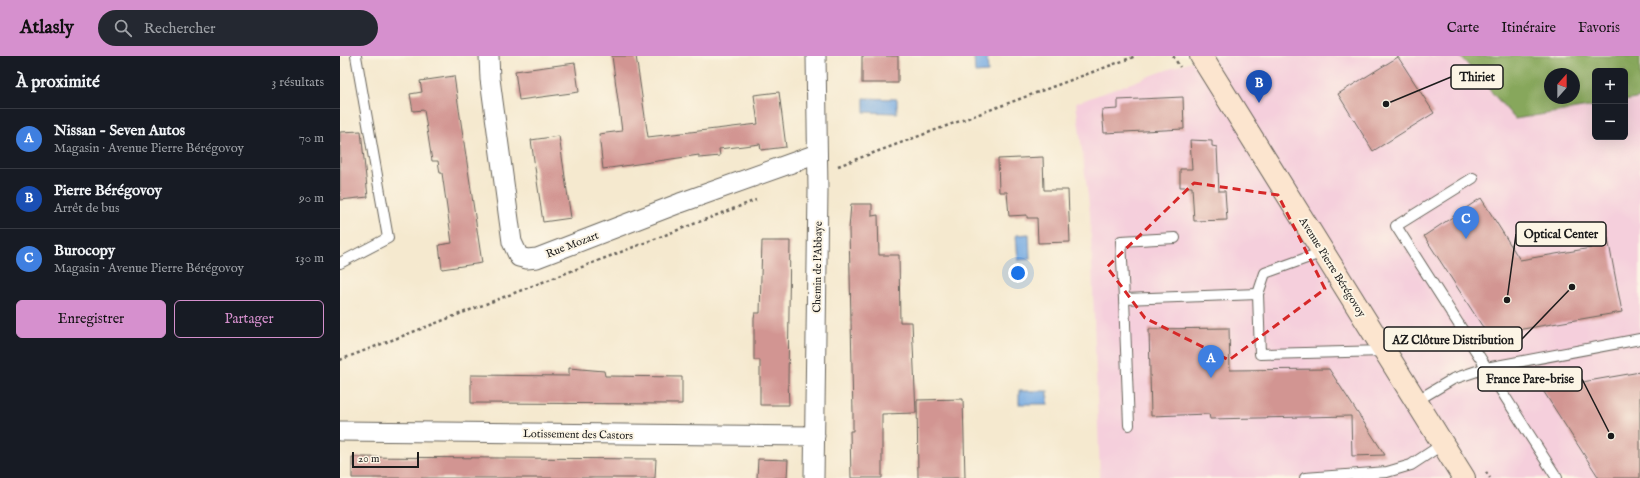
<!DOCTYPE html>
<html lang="fr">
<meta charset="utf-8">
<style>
body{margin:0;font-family:"IM FELL English",serif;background:#242831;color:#f1f3f6}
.controls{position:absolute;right:12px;top:12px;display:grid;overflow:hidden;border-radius:6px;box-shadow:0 4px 16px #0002}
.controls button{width:36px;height:36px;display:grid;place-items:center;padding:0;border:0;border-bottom:1px solid #363941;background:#171b24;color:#f1f3f6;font:20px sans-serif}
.compass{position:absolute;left:1204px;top:12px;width:36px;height:36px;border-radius:50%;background:#171b24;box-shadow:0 4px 16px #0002;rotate:21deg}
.scale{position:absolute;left:12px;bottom:10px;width:67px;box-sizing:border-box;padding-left:4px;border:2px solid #1c1c1c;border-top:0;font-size:11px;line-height:14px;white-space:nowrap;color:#1c1c1c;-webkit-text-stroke:3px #fcf5e5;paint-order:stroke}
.you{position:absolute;left:678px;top:217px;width:14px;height:14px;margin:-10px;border:3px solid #fff;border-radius:50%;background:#1a73e8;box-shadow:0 0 0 6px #1a73e833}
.badge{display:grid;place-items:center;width:26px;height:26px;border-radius:50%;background:#d690ce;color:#fff;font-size:13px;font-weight:700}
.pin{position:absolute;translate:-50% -33px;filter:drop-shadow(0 1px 2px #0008)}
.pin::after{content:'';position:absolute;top:21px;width:14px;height:12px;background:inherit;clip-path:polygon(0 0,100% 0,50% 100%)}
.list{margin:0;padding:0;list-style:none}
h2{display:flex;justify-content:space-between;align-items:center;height:52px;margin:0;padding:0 16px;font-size:17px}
h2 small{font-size:13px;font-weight:400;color:#9ea1a6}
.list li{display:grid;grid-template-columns:26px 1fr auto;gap:12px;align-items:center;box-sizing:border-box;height:60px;padding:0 16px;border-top:1px solid #363941}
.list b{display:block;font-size:15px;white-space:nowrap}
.list p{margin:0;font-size:13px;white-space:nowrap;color:#9ea1a6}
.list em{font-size:13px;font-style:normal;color:#9ea1a6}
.actions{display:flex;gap:8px;padding:12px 16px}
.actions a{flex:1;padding:9px 0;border:1px solid #d690ce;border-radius:6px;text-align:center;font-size:14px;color:#d690ce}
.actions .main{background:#d690ce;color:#111}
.icon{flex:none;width:22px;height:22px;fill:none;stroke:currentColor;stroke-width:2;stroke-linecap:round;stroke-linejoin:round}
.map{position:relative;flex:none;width:1300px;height:422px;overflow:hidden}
header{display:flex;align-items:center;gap:24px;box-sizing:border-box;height:56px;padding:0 20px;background:#d690ce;color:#111}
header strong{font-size:19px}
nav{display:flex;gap:22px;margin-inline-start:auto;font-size:14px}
.search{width:280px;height:36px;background:#242831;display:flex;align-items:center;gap:10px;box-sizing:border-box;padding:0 14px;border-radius:22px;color:#9ea1a6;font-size:15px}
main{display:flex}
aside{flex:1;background:#171b24}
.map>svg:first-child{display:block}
.built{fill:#f5cfdc}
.forest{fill:#87a75b;stroke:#52623c;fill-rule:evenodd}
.water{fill:#76aae2;stroke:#49637f}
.building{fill:#d29592}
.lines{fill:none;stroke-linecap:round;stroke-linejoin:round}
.lane-casing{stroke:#68645b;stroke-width:12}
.street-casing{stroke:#68645b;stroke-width:21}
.secondary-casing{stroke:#68645b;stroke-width:24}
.path{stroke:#68645b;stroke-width:2.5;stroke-dasharray:3 3;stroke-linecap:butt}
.lane{stroke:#fff;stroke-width:10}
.street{stroke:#fff;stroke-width:19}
.secondary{stroke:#fce5cf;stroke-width:22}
.marked{fill:none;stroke:#d62828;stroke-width:3;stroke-dasharray:8 5;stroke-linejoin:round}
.labels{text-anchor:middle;stroke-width:4;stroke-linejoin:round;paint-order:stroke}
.street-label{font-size:11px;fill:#1c1c1c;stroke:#fcf5e5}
.leader{fill:none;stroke:#1c1c1c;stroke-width:1.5}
.callout-dot{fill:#1c1c1c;stroke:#fcf5e5;stroke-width:1.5}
.callout{fill:#fcf5e5;stroke:#1c1c1c;stroke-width:1.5}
.callout-label{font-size:12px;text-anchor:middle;font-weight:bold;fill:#1c1c1c}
</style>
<header>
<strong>Atlasly</strong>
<div class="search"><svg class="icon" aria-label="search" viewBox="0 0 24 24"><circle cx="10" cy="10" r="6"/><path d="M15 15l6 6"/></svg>Rechercher</div>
<nav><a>Carte</a><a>Itinéraire</a><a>Favoris</a></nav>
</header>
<main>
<aside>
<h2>À proximité<small>3 résultats</small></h2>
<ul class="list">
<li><span class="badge" style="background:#3f7fe0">A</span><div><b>Nissan - Seven Autos</b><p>Magasin · Avenue Pierre Bérégovoy</p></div><em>70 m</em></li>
<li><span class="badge" style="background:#1a4fb4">B</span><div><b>Pierre Bérégovoy</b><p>Arrêt de bus</p></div><em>90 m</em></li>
<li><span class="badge" style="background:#3f7fe0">C</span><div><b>Burocopy</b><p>Magasin · Avenue Pierre Bérégovoy</p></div><em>130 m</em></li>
</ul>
<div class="actions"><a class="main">Enregistrer</a><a>Partager</a></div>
</aside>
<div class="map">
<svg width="1300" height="422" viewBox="0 0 1300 422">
<rect width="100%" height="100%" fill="#fcf5e5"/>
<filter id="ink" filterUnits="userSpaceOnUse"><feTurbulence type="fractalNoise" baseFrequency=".025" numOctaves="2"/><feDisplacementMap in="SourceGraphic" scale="8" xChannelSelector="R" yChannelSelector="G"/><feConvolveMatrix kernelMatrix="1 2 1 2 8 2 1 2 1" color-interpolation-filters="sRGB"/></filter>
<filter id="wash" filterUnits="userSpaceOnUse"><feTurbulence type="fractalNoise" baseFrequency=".012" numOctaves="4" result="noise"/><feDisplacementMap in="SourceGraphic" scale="16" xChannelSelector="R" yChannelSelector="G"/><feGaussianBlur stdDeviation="0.9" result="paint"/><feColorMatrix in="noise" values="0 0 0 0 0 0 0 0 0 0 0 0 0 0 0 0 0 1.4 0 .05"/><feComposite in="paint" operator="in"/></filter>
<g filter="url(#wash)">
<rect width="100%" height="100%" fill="#f5e9cf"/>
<!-- built -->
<polygon class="built" points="865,0 1120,0 1176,63 1255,50 1255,81 1285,81 1285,45 1300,42 1300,422 760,422 750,157 736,47"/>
<!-- forest -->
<path class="forest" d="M1120 0H1300V42L1285 45V15H1255V50L1175 63ZM1210 18H1234V42H1210Z"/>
<!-- water -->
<g class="water">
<polygon points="634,0 647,0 648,16 635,17"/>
<polygon points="524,42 557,43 557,57 524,56"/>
<polygon points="689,178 690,203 678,204 676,179"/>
<rect x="679" y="335" width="29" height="13"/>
</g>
<g id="blocks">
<!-- building -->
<g class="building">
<polygon points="272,0 296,0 308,81 418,68 414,39 439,36 446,91 421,94 420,88 379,93 380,100 359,102 359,99 263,113 259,78 282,75"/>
<rect x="522" y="0" width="36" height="27"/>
<polygon points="1058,1 1094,57 1033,95 998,38"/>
<polygon points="235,7 239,36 179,44 175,15"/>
<polygon points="114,20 142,207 102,213 99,189 112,187 102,117 100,117 98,105 92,105 84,54 73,55 70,38 82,36 80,25"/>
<polygon points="843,41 844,73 764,77 762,54 778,53 778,44"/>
<polygon points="21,75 28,141 0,144 0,76"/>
<polygon points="219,80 231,162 203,166 191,84"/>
<polygon points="850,84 872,85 872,90 877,91 879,135 885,135 887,164 854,165 852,131 840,131 840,113 852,113"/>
<polygon points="703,101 704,134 728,134 730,186 698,187 697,162 687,162 687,159 669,160 667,136 659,136 658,103"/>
<polygon points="1141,142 1180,204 1251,192 1248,175 1266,172 1282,256 1148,279 1084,180"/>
<polygon points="511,148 532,148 532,160 538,159 539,199 559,199 560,266 572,266 576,357 542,358 542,422 511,422 510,375 513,375 513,357 509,173"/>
<polygon points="422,185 450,185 448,325 449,349 420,349 420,304 414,304 414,263 415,257 420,257"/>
<polygon points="889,272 890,314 989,313 1045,399 1012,400 1011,360 870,363 869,358 811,360 809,273"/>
<polygon points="229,312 264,315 265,320 342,321 342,348 131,347 131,319 229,320"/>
<polygon points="1300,316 1300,422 1259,422 1202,333"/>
<polygon points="623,343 625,422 578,422 577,344"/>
<polygon points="12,401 316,403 315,422 12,422"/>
<polygon points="418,403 448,404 447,422 417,422"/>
</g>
</g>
</g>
<g filter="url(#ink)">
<use href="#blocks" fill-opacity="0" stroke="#68645b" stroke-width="1"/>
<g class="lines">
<!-- lane casing -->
<g class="lane-casing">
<g id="lane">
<polyline points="1133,122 1056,170 1217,422"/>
<polyline points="835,182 781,185 784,243 918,238 920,298 1045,295"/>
<polyline points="0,207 48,182 16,0"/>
<polyline points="918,238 925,217 983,196"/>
<polyline points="784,243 789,369"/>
<polyline points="1076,345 1113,323 1146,312 1300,283"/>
<polyline points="965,422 1047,416 1071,409 1103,388"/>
</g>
</g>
<!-- street casing -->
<g class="street-casing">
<g id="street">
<polyline points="149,0 150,23 172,186 179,201 187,203 197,202 340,147 477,98"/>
<polyline points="0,375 475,380"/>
<polyline points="474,422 478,134 476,0"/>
</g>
</g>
<!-- secondary casing -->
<g class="secondary-casing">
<polyline id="secondary" points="861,0 1124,422"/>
</g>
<!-- path -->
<g class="path">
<polyline points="833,0 840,11"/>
<polyline points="498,110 796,0"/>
<polyline points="0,304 416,144"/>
<polyline points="1146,416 1150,422"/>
</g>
<!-- lane -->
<use href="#lane" class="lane"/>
<!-- street -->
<use href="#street" class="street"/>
<!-- secondary -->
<use href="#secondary" class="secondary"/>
</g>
</g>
<!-- marked area -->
<path class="marked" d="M854 127 938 139 985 233 889 304 805 262 767 211Z"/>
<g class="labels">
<!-- street labels -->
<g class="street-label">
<text transform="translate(232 188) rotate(-21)" y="4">Rue Mozart</text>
<text transform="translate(477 211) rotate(-89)" y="4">Chemin de l'Abbaye</text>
<text transform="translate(993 211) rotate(58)" y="4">Avenue Pierre Bérégovoy</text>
<text transform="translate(238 378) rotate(1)" y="4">Lotissement des Castors</text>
</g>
</g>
<!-- callouts -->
<path class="leader" d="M1046 48L1111 21M1167 244L1176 178M1232 231L1182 283M1271 380L1242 323"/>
<g class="callout-dot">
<circle cx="1046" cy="48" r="4"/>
<circle cx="1167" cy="244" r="4"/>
<circle cx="1232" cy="231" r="4"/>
<circle cx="1271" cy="380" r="4"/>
</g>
<g class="callout">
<rect x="1111" y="9" width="52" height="24" rx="4"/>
<rect x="1176" y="166" width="90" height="24" rx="4"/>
<rect x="1044" y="271" width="138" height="24" rx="4"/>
<rect x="1138" y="311" width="104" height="24" rx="4"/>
</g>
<g class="callout-label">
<text x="1137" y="25">Thiriet</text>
<text x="1221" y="182">Optical Center</text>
<text x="1113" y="288">AZ Clôture Distribution</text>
<text x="1190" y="327">France Pare-brise</text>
</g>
</svg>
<div class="controls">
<button>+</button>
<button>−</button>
</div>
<svg class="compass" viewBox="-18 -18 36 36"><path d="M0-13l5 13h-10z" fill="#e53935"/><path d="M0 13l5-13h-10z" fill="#9ea1a6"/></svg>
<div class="scale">20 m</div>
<div class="you"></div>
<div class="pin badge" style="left:871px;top:322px;background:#3f7fe0">A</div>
<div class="pin badge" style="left:919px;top:47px;background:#1a4fb4">B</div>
<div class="pin badge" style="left:1126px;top:183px;background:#3f7fe0">C</div>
</div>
</main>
